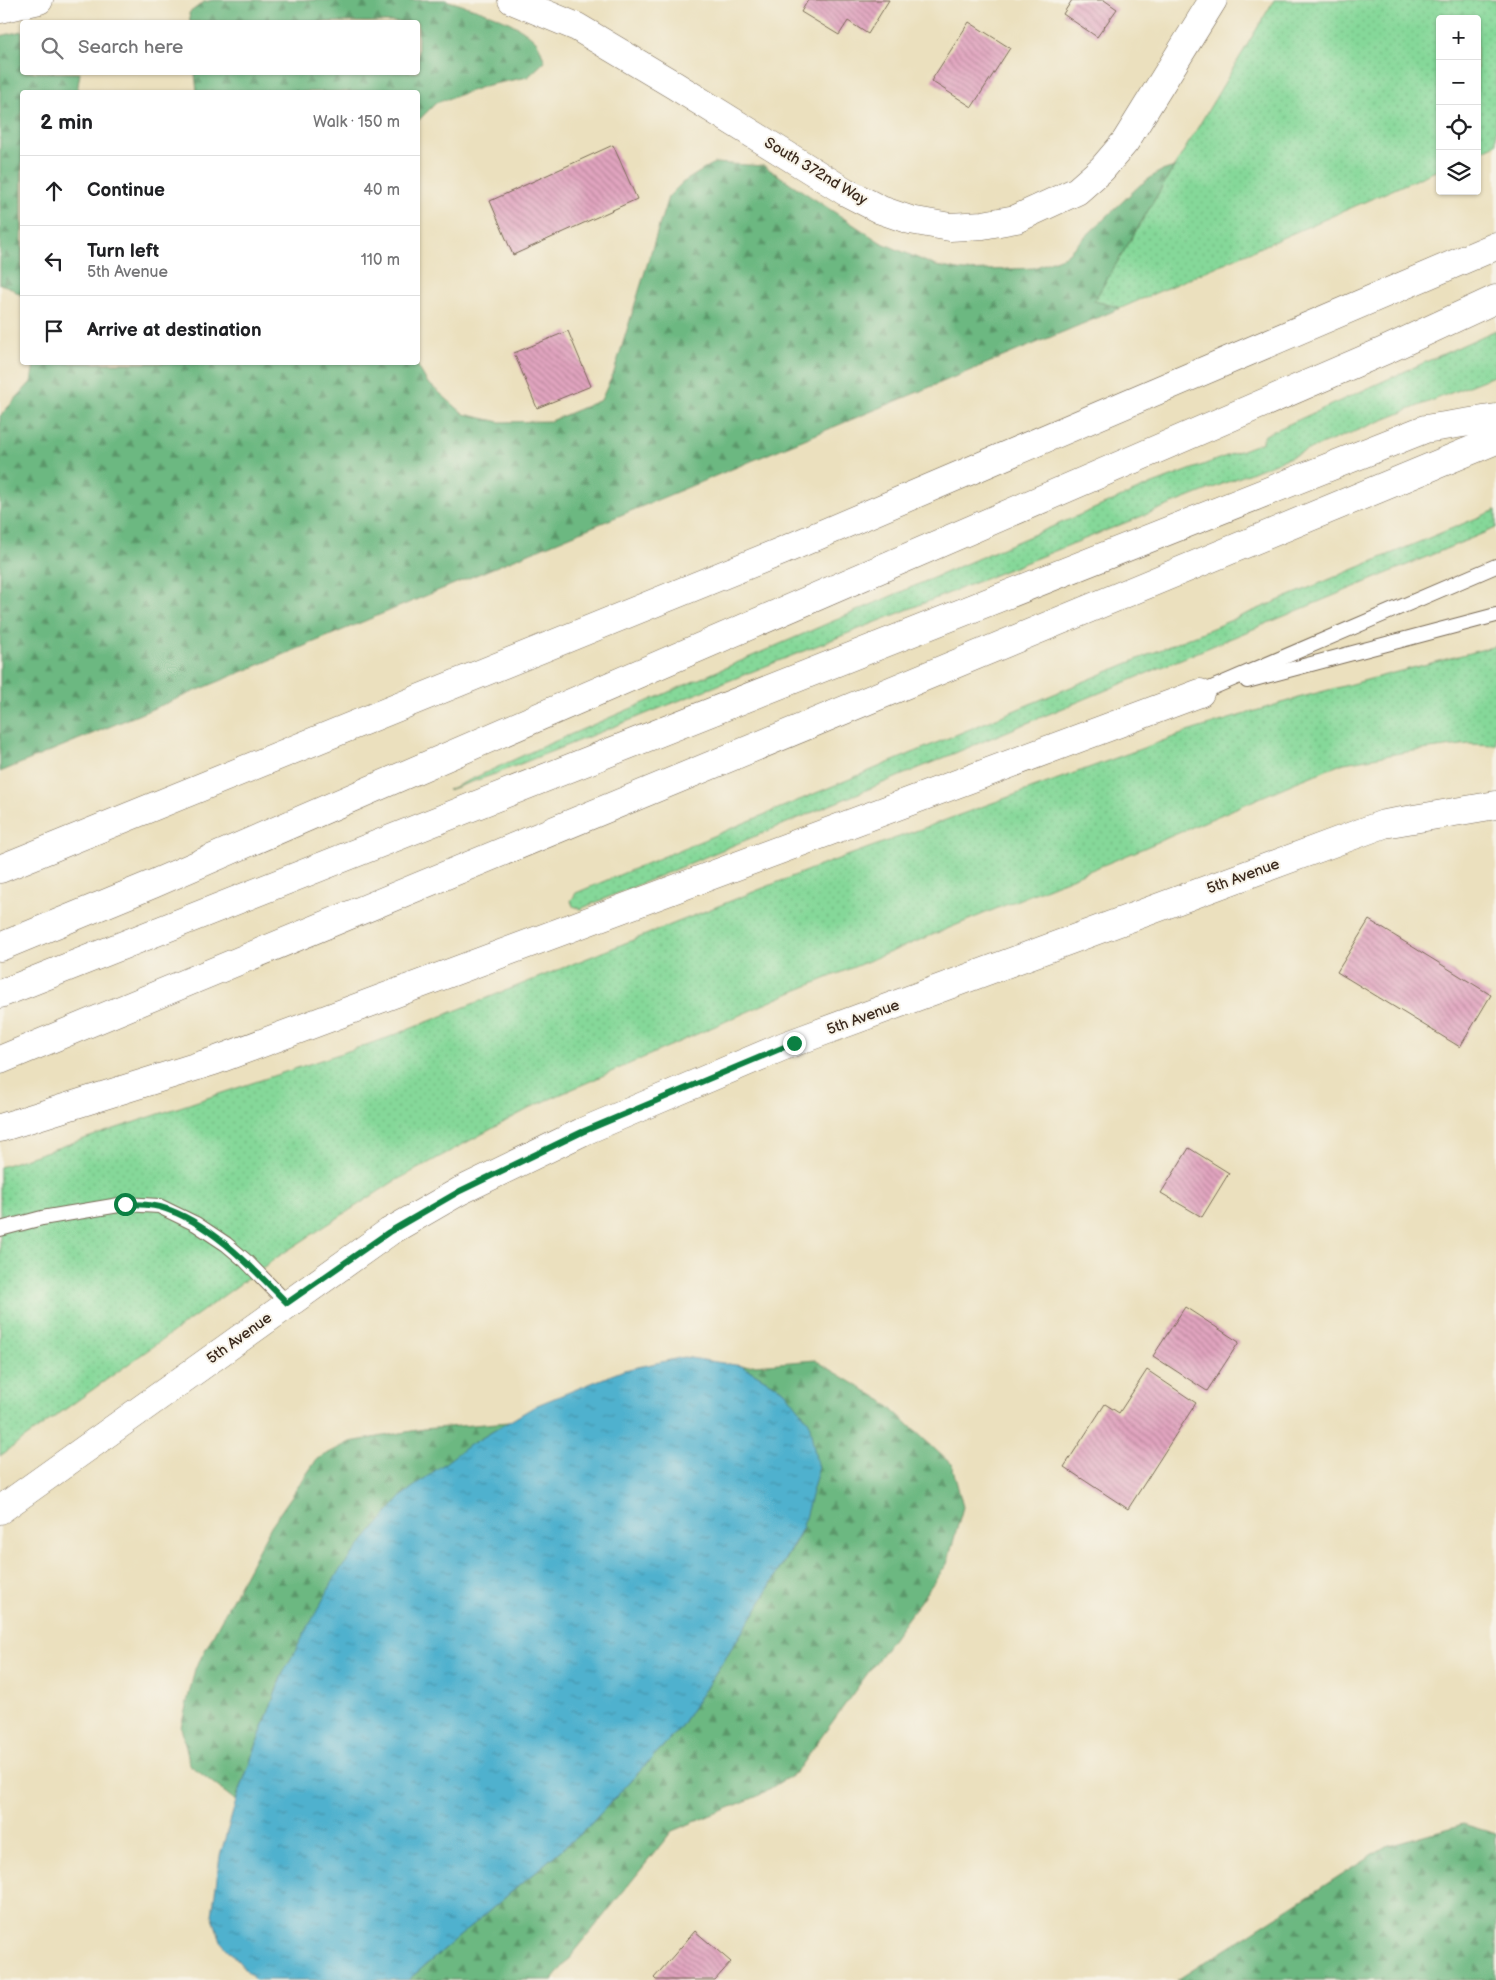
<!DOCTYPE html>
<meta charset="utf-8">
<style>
body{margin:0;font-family:"Balsamiq Sans",sans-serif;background:#f2f2f2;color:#202124}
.controls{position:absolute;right:15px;top:15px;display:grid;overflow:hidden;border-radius:5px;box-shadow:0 1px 4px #0004}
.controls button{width:45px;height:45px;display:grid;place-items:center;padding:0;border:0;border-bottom:1px solid #e0e0e0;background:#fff;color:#202124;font:25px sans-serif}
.stop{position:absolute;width:15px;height:15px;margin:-11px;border:4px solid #0b8043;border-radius:50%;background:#fff}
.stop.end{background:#0b8043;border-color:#fff;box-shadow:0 1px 5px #0008}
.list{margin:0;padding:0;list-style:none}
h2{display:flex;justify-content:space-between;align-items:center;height:65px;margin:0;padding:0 20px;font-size:21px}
h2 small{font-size:16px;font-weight:400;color:#757577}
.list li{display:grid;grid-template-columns:32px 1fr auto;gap:15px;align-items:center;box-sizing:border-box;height:70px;padding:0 20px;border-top:1px solid #e0e0e0}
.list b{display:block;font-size:19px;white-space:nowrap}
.list p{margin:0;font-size:16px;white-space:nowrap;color:#757577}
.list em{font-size:16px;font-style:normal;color:#757577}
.icon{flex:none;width:28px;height:28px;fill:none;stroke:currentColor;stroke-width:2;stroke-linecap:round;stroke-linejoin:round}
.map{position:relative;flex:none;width:1496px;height:1980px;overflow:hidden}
.search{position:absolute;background:#fff;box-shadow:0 1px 4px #0004;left:20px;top:20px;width:400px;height:55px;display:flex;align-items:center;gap:12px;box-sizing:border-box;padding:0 18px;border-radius:5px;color:#757577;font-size:19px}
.panel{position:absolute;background:#fff;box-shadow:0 1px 4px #0004;left:20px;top:90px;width:400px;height:275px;border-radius:5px}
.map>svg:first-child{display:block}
.grass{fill:url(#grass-dots);stroke:#60815c}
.forest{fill:url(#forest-firs);stroke:#547150}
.water{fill:url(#water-ripples);stroke:#466e76}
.building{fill:url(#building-back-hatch)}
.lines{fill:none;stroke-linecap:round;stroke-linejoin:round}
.lane-casing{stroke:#796a56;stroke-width:16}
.secondary-casing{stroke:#796a56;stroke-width:29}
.highway-casing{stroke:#796a56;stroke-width:29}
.lane{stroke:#fff;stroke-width:14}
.secondary{stroke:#fff;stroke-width:28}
.highway{stroke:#fff;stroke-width:28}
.route{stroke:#0b8043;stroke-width:6}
.labels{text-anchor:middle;stroke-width:4;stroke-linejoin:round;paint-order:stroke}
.street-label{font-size:15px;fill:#3b2a1e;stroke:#f7f3e8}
</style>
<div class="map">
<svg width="1496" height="1980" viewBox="0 0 1496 1980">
<defs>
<pattern id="grass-dots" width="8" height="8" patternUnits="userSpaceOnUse" patternTransform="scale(1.25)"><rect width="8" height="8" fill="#85d899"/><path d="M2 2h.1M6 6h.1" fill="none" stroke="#74ba83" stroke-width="1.8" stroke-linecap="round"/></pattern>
<pattern id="forest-firs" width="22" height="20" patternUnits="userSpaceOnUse" patternTransform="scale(1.25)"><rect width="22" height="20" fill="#6cb881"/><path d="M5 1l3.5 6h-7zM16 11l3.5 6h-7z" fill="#5a9669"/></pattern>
<pattern id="water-ripples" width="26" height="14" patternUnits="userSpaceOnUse" patternTransform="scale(1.25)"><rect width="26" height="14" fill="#50b1ce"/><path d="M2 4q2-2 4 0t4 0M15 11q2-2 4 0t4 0" fill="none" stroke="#4490a7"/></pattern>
<pattern id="building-back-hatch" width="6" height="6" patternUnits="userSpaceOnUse" patternTransform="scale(1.25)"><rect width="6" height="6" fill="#e1a4bf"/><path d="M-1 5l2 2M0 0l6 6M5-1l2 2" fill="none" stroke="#b8869b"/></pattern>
</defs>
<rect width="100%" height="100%" fill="#f7f3e8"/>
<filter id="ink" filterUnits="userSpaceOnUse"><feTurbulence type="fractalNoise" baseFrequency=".02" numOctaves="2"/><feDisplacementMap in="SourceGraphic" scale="10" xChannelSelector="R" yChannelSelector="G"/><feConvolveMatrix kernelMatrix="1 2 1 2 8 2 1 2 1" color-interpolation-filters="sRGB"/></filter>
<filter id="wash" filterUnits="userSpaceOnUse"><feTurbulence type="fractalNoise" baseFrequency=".0096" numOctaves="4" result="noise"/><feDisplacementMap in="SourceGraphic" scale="20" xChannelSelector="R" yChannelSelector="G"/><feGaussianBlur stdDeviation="1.12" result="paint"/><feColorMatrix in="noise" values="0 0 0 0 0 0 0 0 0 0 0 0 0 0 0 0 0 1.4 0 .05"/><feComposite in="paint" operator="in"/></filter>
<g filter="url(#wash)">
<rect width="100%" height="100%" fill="#ebe0be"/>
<!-- grass -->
<g class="grass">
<polygon points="1274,0 1496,0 1496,144 1477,153 1477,19 1440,19 1440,169 1121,308 1094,301"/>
<polygon points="1496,330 1496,375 495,774 448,790 537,749 1014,543 1150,485 1261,443 1265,435"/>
<polygon points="1496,510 1496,528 580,909 573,906 571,901 576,893"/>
<polygon points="1496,646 1496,745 1469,744 1406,752 1344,763 1296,782 1130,854 783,996 534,1106 393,1182 279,1256 0,1456 0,1167 387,1038 811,869 1190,731 1298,698"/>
</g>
<!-- forest -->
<g class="forest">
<path d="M213 0H445C475 9 512 18 535 40 540 45 542 55 545 61L528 77 488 85 436 103 418 121V92H197L195 73 418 72V22H190L189 13 204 2Z"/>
<polygon points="22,31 22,72 80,73 77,92 22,92 22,296 9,287 0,284 0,36"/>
<polygon points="714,163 764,166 880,242 936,266 964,271 1034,268 1065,256 1140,185 1159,172 1174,167 1094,301 1121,308 0,772 0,416 31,382 34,363 416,363 427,382 464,414 500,422 551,421 601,400 614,372 668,197 682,183"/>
<polygon points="815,1360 883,1401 952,1465 963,1507 947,1564 796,1772 758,1796 672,1831 552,1980 408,1980 588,1827 679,1729 757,1609 802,1530 785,1391 742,1366"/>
<polygon points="509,1422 465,1448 282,1675 236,1801 190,1765 181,1727 195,1669 271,1526 317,1459 350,1442 423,1429"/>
<polygon points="1463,1824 1496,1834 1496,1980 1177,1980 1386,1846"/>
</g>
<!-- water -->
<polygon class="water" points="684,1357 742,1366 785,1391 809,1422 818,1470 802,1529 757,1609 679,1729 588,1827 408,1980 255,1980 221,1942 212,1915 220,1856 236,1801 282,1675 338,1572 404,1494 465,1448 537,1405 624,1370"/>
<g id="blocks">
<!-- building -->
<g class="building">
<polygon points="808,0 889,0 868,34 848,21 839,35 801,12"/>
<polygon points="1072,0 1104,0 1117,9 1097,37 1063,14"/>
<polygon points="969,22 1010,48 972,107 931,81"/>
<polygon points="613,145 637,199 513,255 490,201"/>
<polygon points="568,331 591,386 537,408 514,353"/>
<polygon points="1369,920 1491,995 1460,1047 1337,972"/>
<polygon points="1189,1148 1229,1173 1202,1217 1161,1193"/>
<polygon points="1185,1307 1239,1342 1207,1391 1153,1356"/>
<polygon points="1147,1370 1196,1403 1128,1509 1064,1467 1105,1404 1119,1413"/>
<polygon points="695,1931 731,1962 715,1980 656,1980 654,1978"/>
</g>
</g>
</g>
<g filter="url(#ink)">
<use href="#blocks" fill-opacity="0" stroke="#796a56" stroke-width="1"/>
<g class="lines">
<!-- lane casing -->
<g class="lane-casing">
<g id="lane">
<polyline points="1247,681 1496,615"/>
<polyline points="1200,693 1496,566"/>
<polyline points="0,1229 42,1218 125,1204 159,1206 196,1224 226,1244 246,1261 287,1303"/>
</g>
</g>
<!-- secondary casing -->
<g class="secondary-casing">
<g id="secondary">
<polyline points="512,0 577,27 674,85 846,192 881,210 910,220 950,227 983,225 1016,219 1077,191 1102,169 1125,142 1213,0"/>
<polyline points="0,9 39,0"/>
<polyline points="0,1510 389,1232 460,1191 582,1132 784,1046 1384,824 1496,805"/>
</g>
</g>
<!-- highway casing -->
<g class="highway-casing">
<g id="highway">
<polyline points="0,869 782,551 1496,246"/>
<polyline points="0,947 153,884 1386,350 1496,299"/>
<polyline points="0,994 1425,429 1496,418"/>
<polyline points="0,1060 1496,440"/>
<polyline points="0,1128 214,1061 1200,693"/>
</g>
</g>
<!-- lane -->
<use href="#lane" class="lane"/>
<!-- secondary -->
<use href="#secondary" class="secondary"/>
<!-- highway -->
<use href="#highway" class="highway"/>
</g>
</g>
<g class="lines" filter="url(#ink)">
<!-- route -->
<path class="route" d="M125 1204C137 1204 149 1204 160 1207 209 1221 252 1267 287 1303L389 1232 460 1191 582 1132 794 1043"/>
</g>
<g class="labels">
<!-- street labels -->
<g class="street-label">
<text transform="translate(816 171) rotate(31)" y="5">South 372nd Way</text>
<text transform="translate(1243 876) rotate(-20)" y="5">5th Avenue</text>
<text transform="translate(863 1017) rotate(-20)" y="5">5th Avenue</text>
<text transform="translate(239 1338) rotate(-36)" y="5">5th Avenue</text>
</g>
</g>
</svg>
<div class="controls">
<button>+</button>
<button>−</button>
<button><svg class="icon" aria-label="locate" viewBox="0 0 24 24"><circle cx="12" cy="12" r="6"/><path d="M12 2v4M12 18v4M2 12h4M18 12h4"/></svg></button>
<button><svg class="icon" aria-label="layers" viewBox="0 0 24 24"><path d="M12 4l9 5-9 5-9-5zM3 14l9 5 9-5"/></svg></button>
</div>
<div class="stop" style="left:125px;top:1204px"></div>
<div class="stop end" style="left:794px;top:1043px"></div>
<div class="search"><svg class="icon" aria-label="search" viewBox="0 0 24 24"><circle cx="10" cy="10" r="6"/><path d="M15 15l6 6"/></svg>Search here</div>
<section class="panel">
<h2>2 min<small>Walk · 150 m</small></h2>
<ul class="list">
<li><svg class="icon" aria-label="ahead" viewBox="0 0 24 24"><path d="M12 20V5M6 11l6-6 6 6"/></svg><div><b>Continue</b></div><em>40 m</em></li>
<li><svg class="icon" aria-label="left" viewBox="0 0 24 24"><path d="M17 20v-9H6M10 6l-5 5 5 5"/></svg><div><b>Turn left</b><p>5th Avenue</p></div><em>110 m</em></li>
<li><svg class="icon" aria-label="arrive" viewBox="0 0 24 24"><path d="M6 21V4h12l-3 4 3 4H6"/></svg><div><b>Arrive at destination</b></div></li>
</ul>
</section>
</div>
